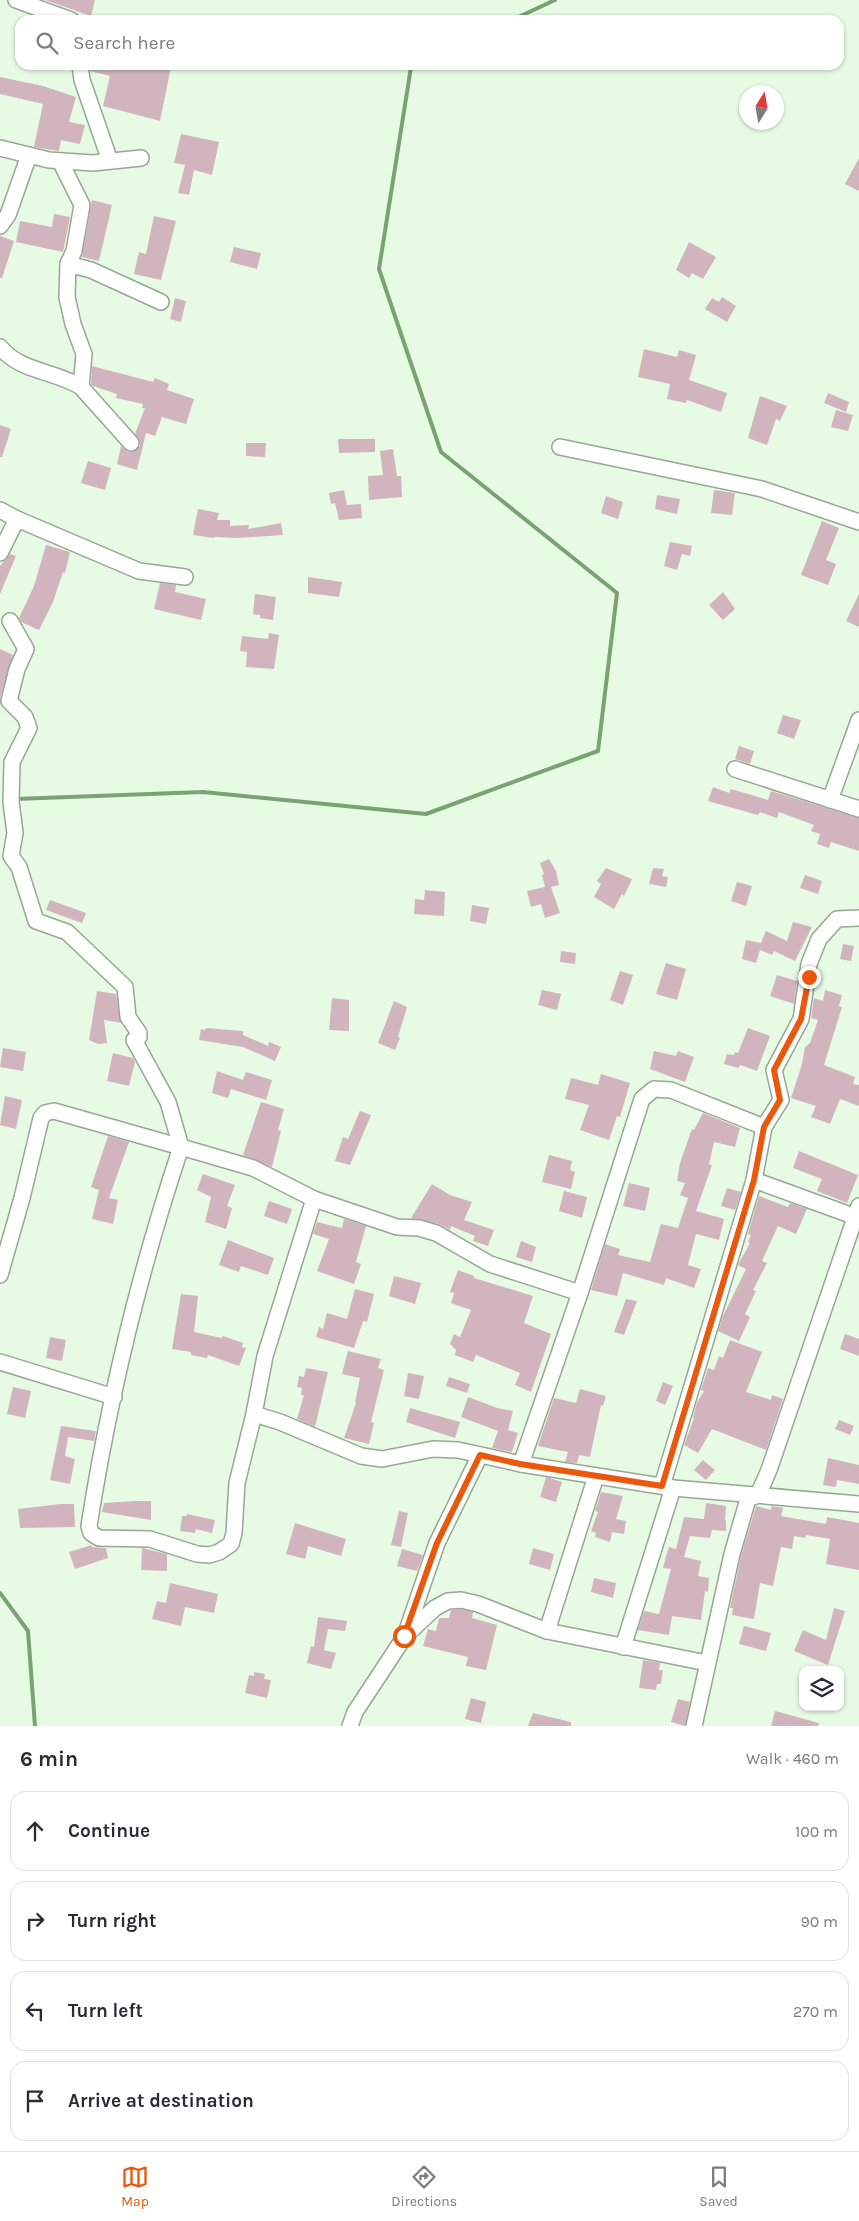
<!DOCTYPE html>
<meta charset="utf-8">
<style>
body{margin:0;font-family:Karla,sans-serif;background:#f2f2f3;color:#2b2b33}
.controls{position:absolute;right:15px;bottom:15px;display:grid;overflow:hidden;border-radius:10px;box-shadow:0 1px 4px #0004}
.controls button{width:45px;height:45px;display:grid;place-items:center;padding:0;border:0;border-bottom:1px solid #e1e1e2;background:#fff;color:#2b2b33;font:25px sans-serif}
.compass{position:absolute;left:739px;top:85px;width:45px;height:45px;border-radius:50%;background:#fff;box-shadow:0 1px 4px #0004;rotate:11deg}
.stop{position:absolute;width:15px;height:15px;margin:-11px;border:4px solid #ea580c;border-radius:50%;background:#fff}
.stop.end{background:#ea580c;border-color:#fff;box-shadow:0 1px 5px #0008}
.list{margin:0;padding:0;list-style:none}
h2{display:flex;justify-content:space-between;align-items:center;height:65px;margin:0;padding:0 20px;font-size:21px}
h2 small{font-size:16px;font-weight:400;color:#7c7c81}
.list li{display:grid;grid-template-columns:32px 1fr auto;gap:15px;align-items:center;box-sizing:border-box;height:80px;margin:0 10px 10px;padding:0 10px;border:1px solid #e1e1e2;border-radius:15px}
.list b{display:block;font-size:19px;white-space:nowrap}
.list em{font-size:16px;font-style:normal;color:#7c7c81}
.icon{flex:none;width:28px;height:28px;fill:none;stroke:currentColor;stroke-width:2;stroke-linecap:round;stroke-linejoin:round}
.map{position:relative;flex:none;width:859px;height:1726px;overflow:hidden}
.search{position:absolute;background:#fff;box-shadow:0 1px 4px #0004;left:15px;right:15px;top:15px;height:55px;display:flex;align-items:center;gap:12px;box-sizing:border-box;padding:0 18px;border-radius:15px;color:#7c7c81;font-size:19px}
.sheet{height:425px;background:#fff}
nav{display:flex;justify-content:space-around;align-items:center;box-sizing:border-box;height:70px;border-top:1px solid #e1e1e2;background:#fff;font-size:14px;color:#7c7c81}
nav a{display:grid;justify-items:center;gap:2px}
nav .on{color:#ea580c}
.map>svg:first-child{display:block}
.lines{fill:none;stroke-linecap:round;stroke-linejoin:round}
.stream{stroke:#7aa274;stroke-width:4}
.building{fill:#d2b4be}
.minor-casing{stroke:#96a893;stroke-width:18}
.minor{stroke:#fff;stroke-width:15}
.route{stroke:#ea580c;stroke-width:6}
</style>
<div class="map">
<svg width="859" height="1726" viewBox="0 0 859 1726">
<rect width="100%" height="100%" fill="#e7fbe4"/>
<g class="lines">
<!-- stream -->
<g class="stream">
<polyline points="512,20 555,0"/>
<polyline points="15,799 203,792 426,814 598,751 617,593 441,452 379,269 411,67 415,65"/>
<polyline points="0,1593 28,1631 35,1726"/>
</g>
</g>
<!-- building -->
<g class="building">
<polygon points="45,0 95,0 91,16"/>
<polygon points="89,65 159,65 171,67 160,121 103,106 110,76 90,71"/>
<polygon points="0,77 43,86 76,97 69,122 85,125 80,144 61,140 59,151 34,147 43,104 0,94"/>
<polygon points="181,134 219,142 212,175 194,170 189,195 178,193 185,165 174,163"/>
<polygon points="859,158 859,191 845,184"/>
<polygon points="92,200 112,205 99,261 82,257"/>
<polygon points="54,214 70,217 63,252 16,242 20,221 52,227"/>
<polygon points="154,216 176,221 161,280 134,274 139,252 146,254"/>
<polygon points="0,236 14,241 2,278 0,278"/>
<polygon points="689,242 716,257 703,279 692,273 689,278 676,270"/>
<polygon points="234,247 261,253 257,269 230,262"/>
<polygon points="722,297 736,306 727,322 705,309 712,298 719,302"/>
<polygon points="175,298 186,301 181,322 170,319"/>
<polygon points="644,349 677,357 679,350 696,355 689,380 727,393 721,412 687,400 686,403 667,399 670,384 638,377"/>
<polygon points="92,366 153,382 155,378 169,384 167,390 194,399 186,424 162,417 155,436 146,433 137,470 117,464 121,446 128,452 132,452 140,446 140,441 135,434 145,408 142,408 143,404 116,398 117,394 93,386 91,384"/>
<polygon points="828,393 849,402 846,412 824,403"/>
<polygon points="760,396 787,406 780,421 776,419 767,445 748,438"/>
<polygon points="836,410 853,415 848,431 831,427"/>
<polygon points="0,425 11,429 2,457 0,457"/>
<polygon points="338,439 375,439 375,452 339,453"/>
<polygon points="246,443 266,443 265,457 246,456"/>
<polygon points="393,449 397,476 401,476 402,497 369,500 368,476 383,475 380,451"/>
<polygon points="88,461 111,468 105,490 81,483"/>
<polygon points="344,490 347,505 361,504 362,518 339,520 335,503 331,504 329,493"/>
<polygon points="714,490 735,493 732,515 711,513"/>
<polygon points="657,495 680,499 677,514 655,509"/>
<polygon points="606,496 623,502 618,519 601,513"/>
<polygon points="198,509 219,513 217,520 230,520 230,526 249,525 248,529 281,523 283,535 237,538 214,537 214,538 193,535"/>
<polygon points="822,521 839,528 826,560 836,564 828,585 801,575"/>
<polygon points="670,542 692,546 690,556 682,554 677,570 664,566"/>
<polygon points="46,545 70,552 65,573 63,572 53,602 39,630 21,622 19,618 34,586"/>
<polygon points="10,554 16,556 0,594 0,566"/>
<polygon points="308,577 342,582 339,597 308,593"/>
<polygon points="160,583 176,585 175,592 206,599 201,620 154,609"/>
<polygon points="723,592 735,609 723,620 709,605"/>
<polygon points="255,594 276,597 273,620 260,618 260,615 253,614"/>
<polygon points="859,594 859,627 846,621"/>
<polygon points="269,633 279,635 274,669 246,667 247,652 240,651 242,636 268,639"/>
<polygon points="0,649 13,655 0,698"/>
<polygon points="783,715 801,720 794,739 777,733"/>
<polygon points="739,746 754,751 750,764 735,759"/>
<polygon points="713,787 729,793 731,789 768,800 771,791 859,818 859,851 831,842 829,848 817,844 820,834 811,831 814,825 779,812 777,818 760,812 758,815 708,801"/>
<polygon points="549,859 556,871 559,885 551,887 560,913 545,918 541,904 531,907 527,891 545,887 542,875 544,874 540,863"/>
<polygon points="606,868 632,879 624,896 622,894 614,909 594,897 601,884 597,881"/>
<polygon points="653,868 664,869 662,876 668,877 666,887 649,884"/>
<polygon points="805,875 822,881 818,894 800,888"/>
<polygon points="737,882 752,886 746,906 731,901"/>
<polygon points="425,890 445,892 444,916 414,914 415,899 424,900"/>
<polygon points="50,900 86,913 82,923 46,910"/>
<polygon points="472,905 489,908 486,924 470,921"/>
<polygon points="793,922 812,927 795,961 774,951 772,955 760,950 756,963 742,959 746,940 761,943 766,931 787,941"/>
<polygon points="843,944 854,946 851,961 840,959"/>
<polygon points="561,951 576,953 575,964 560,962"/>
<polygon points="666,963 686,969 677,1000 656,994"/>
<polygon points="620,971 633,975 623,1005 610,1000"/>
<polygon points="777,975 797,981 794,1004 770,996"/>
<polygon points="542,990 561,994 557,1010 538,1005"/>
<polygon points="825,990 842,995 839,1006 842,1007 824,1065 855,1077 853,1084 859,1085 859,1106 840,1099 830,1124 811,1117 816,1106 791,1098 802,1064 805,1047 810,1043 818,1020 811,1018 814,998 823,1001"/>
<polygon points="97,991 116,994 121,1023 104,1020 107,1043 98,1044 89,1040"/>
<polygon points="332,998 349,1000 349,1031 329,1030"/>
<polygon points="394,1001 407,1007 398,1037 400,1038 395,1050 378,1043"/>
<polygon points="206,1028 243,1031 243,1035 268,1046 269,1042 281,1047 275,1061 243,1047 199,1040 201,1029 205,1030"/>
<polygon points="748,1028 770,1036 757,1071 740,1065 739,1068 724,1064 727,1054 734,1055 735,1052 738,1053"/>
<polygon points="3,1048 26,1052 23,1071 0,1067"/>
<polygon points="654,1051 676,1056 678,1051 694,1057 685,1082 650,1069"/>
<polygon points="113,1053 133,1058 135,1062 129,1086 107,1081"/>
<polygon points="217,1071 243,1080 246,1072 272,1080 266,1100 231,1089 228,1098 212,1093"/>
<polygon points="601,1074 630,1083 620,1117 617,1116 609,1140 580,1130 589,1105 565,1099 571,1078 598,1085"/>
<polygon points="5,1096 22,1100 16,1129 0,1125"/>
<polygon points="261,1102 284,1109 278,1130 281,1131 272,1167 243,1155"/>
<polygon points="360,1111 371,1115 350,1165 335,1161 343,1137 348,1139"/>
<polygon points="703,1113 740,1128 735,1147 714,1142 709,1164 712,1165 696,1211 724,1219 719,1240 696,1234 688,1265 701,1269 694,1288 666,1278 664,1285 623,1273 617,1296 591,1290 605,1244 620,1249 618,1255 650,1262 661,1224 678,1228 688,1198 680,1195 685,1183 677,1181 680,1163 692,1129 694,1130"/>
<polygon points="108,1136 129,1142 109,1198 118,1200 113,1224 92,1219 99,1190 91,1187"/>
<polygon points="799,1151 858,1175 847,1203 817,1191 822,1179 793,1168"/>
<polygon points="549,1155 572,1161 570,1170 575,1172 571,1189 542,1182"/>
<polygon points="203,1174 235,1185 227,1206 232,1208 226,1229 205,1222 211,1197 197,1190"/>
<polygon points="629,1183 650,1188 645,1211 623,1206"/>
<polygon points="432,1184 450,1195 472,1202 464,1220 494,1230 488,1246 473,1241 475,1236 451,1226 450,1230 439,1224 411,1218"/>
<polygon points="727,1188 741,1192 735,1210 721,1206"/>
<polygon points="564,1191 587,1197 582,1218 559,1211"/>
<polygon points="759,1196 788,1207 790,1203 807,1209 796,1234 778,1226 762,1261 767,1263 753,1290 756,1291 745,1314 750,1317 739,1341 718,1331 723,1316 746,1269 738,1265 750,1243 748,1242 751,1235 748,1234"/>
<polygon points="269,1201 292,1209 287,1224 264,1216"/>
<polygon points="344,1219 366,1226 356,1262 361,1264 354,1284 317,1271 329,1239 313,1234 317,1222 342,1228"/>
<polygon points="228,1240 274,1258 268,1275 241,1266 239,1272 219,1265"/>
<polygon points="521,1241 536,1247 532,1262 516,1257"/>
<polygon points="458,1270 474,1276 474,1278 533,1296 524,1323 551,1334 531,1392 515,1385 520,1373 476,1355 473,1362 455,1355 456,1350 450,1344 454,1334 460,1337 471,1310 451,1303 454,1293 450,1292"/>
<polygon points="394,1276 421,1283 415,1304 389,1296"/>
<polygon points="355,1289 374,1294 367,1322 363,1321 354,1348 316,1337 319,1327 323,1329 327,1313 347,1319"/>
<polygon points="181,1294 198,1296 194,1332 222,1338 223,1336 243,1343 242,1347 246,1348 239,1366 208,1355 207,1358 191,1355 191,1352 172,1349"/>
<polygon points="626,1299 637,1301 624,1335 614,1332"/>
<polygon points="845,1334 859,1339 859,1356 840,1349"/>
<polygon points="50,1337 66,1340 62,1361 46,1358"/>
<polygon points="730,1340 762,1352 746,1392 771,1400 772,1395 783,1399 766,1450 712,1429 698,1453 684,1445 694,1418 693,1417 697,1402 704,1391 701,1390 708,1368 714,1370 719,1356 723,1358"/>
<polygon points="348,1351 381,1359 378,1368 384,1370 371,1422 374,1423 369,1444 344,1438 356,1403 355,1402 360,1378 342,1374"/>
<polygon points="306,1368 328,1372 315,1427 297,1419 304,1395 301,1395 302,1388 297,1387 299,1376 304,1377"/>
<polygon points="408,1373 424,1376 419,1399 404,1396"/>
<polygon points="449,1377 470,1384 467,1393 446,1386"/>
<polygon points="663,1382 673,1386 665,1405 656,1401"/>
<polygon points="13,1387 31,1391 25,1418 7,1414"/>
<polygon points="580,1389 606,1396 603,1406 601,1405 590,1457 579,1455 577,1463 565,1462 568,1452 538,1446 554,1398 576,1403"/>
<polygon points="468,1397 497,1408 513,1411 508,1430 518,1433 512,1452 492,1448 498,1431 461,1417"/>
<polygon points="410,1408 460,1422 455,1438 406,1422"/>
<polygon points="839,1420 854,1426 850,1435 835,1429"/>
<polygon points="61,1426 96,1431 94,1441 68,1437 65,1456 75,1459 70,1484 50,1480"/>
<polygon points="828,1458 859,1465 859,1484 837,1480 836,1487 823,1485"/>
<polygon points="703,1460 715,1470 706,1480 694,1470"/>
<polygon points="546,1477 562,1482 556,1502 540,1497"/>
<polygon points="601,1492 623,1496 616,1519 626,1521 624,1534 612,1532 610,1542 595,1537 596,1533 591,1531 598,1512 595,1511"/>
<polygon points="135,1501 151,1501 151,1520 102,1512 104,1503"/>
<polygon points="706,1503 726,1506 725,1520 726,1521 726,1531 712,1530 710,1538 690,1536 684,1557 701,1561 698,1576 709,1578 708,1592 705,1591 701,1620 672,1616 669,1635 638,1630 644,1611 659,1614 671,1569 663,1568 666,1556 669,1547 676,1549 684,1517 704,1519"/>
<polygon points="60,1504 74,1504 75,1527 20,1528 18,1509"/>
<polygon points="756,1506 771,1510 772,1506 783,1508 781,1516 826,1524 827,1517 859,1523 859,1570 826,1564 830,1539 806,1535 805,1538 794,1536 792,1549 781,1547 773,1586 760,1583 754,1619 732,1615 733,1608 730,1608 741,1556"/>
<polygon points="399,1511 408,1513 401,1547 391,1545"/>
<polygon points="187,1514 215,1520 212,1533 196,1529 195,1533 180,1531 182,1516 187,1516"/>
<polygon points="295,1523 346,1539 341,1556 308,1546 305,1559 286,1554"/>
<polygon points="92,1545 92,1547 106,1548 108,1558 75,1569 69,1552"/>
<polygon points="142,1548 167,1554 167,1571 141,1570"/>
<polygon points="533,1548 554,1554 550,1570 529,1564"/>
<polygon points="402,1549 423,1555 417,1571 397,1566"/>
<polygon points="594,1578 616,1583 613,1598 591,1592"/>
<polygon points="170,1583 218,1594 214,1613 185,1607 181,1626 152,1619 157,1601 166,1603"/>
<polygon points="834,1608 845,1611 828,1665 794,1651 803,1630 826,1640"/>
<polygon points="460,1609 473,1612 472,1618 497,1625 486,1670 466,1666 468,1657 423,1646 428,1629 436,1631 439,1618 449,1618 451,1610"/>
<polygon points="318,1617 347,1621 345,1631 328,1629 324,1650 336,1653 331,1669 307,1663 311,1646 314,1647"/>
<polygon points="744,1626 771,1633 766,1651 739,1644"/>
<polygon points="643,1660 660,1663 659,1670 663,1670 661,1684 657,1684 656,1690 639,1688"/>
<polygon points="254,1672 265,1674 264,1679 271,1680 267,1698 245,1693 249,1675 254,1676"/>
<polygon points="471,1698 486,1702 481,1723 465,1719"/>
<polygon points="678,1699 690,1702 685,1726 671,1722"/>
<polygon points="775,1711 819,1723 818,1726 771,1726"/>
<polygon points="533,1713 571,1722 571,1726 528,1726"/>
</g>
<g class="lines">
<!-- minor casing -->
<g class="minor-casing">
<g id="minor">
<polyline points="16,0 71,20"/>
<polyline points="80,65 82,80 110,161"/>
<polyline points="0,148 49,160 93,163 141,158"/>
<polyline points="60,161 82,205 74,251 68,264 67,297 73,324 84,354 81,387"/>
<polyline points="0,226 8,215 29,155"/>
<polyline points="68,264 91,270 161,302"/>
<path d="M0 347C20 372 56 371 81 387L131 443"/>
<polyline points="560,447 762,489 859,522"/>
<polyline points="0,510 17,519"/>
<polyline points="0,553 17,519 139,571 185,577"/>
<polyline points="10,621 26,649 17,669 9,701 25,717 29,728 12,762 11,802 15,833 11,856 19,867 36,921 67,932 125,987 128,1017 139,1033 139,1037 134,1040 168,1102 181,1147 253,1168 314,1199 397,1227 419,1228 436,1233 490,1264 580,1293"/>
<polyline points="735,769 859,809"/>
<polyline points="830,800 859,720"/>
<polyline points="754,1180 856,1217"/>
<path d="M0 1275 22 1198 41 1118 45 1113 54 1111 181 1147C140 1270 109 1398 89 1526L91 1533 99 1538 150 1539 197 1554 209 1555 219 1552 231 1544 234 1533 237 1483 254 1414 265 1356 314 1199"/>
<polyline points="0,1362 114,1397"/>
<polyline points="254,1414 280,1422 361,1456 382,1459 433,1449 458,1450 521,1464 673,1488 859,1504"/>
<polyline points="521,1464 580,1293 642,1099 654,1089 671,1090 764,1127"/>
<polyline points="662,1486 754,1180 764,1127 781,1100 774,1070 801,1019 809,964 819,939 837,919 859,918"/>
<polyline points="547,1631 596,1476"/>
<polyline points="405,1636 435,1608 448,1601 461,1600 478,1604 547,1631 707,1663"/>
<polyline points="623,1647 673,1488"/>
<polyline points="350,1726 355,1712 405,1636 437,1543 480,1455"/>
<polyline points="694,1726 732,1554 748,1499 758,1495 769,1470 859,1206"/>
</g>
</g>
<!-- minor -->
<use href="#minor" class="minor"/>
</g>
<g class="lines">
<!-- route -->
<polyline class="route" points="404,1636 437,1543 480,1455 520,1464 662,1486 754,1180 764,1127 780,1100 774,1070 801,1019 809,977"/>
</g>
</svg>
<div class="controls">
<button><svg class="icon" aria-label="layers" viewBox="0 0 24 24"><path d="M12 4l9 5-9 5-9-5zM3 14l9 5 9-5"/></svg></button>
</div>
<svg class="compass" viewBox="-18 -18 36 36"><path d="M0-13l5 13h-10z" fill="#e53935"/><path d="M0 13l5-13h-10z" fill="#7c7c81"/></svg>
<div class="stop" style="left:404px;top:1636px"></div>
<div class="stop end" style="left:809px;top:977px"></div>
<div class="search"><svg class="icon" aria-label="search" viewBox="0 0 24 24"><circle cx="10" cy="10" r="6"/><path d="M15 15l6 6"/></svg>Search here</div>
</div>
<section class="sheet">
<h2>6 min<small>Walk · 460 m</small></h2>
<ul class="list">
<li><svg class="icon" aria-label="ahead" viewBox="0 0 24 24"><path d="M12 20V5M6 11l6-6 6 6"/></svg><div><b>Continue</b></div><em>100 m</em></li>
<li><svg class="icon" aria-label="right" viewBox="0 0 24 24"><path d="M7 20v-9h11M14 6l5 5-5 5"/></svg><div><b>Turn right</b></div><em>90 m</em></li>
<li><svg class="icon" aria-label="left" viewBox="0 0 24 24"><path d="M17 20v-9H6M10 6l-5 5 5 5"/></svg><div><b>Turn left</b></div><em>270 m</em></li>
<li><svg class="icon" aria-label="arrive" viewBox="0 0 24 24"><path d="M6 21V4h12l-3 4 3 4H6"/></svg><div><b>Arrive at destination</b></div></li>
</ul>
</section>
<nav>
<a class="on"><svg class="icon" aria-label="map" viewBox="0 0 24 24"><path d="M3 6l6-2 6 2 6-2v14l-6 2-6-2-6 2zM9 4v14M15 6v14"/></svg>Map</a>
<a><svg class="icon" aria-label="directions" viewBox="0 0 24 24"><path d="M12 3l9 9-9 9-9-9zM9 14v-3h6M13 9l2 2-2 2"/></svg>Directions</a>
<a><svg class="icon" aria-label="saved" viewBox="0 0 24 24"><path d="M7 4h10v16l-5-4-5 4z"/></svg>Saved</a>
</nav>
